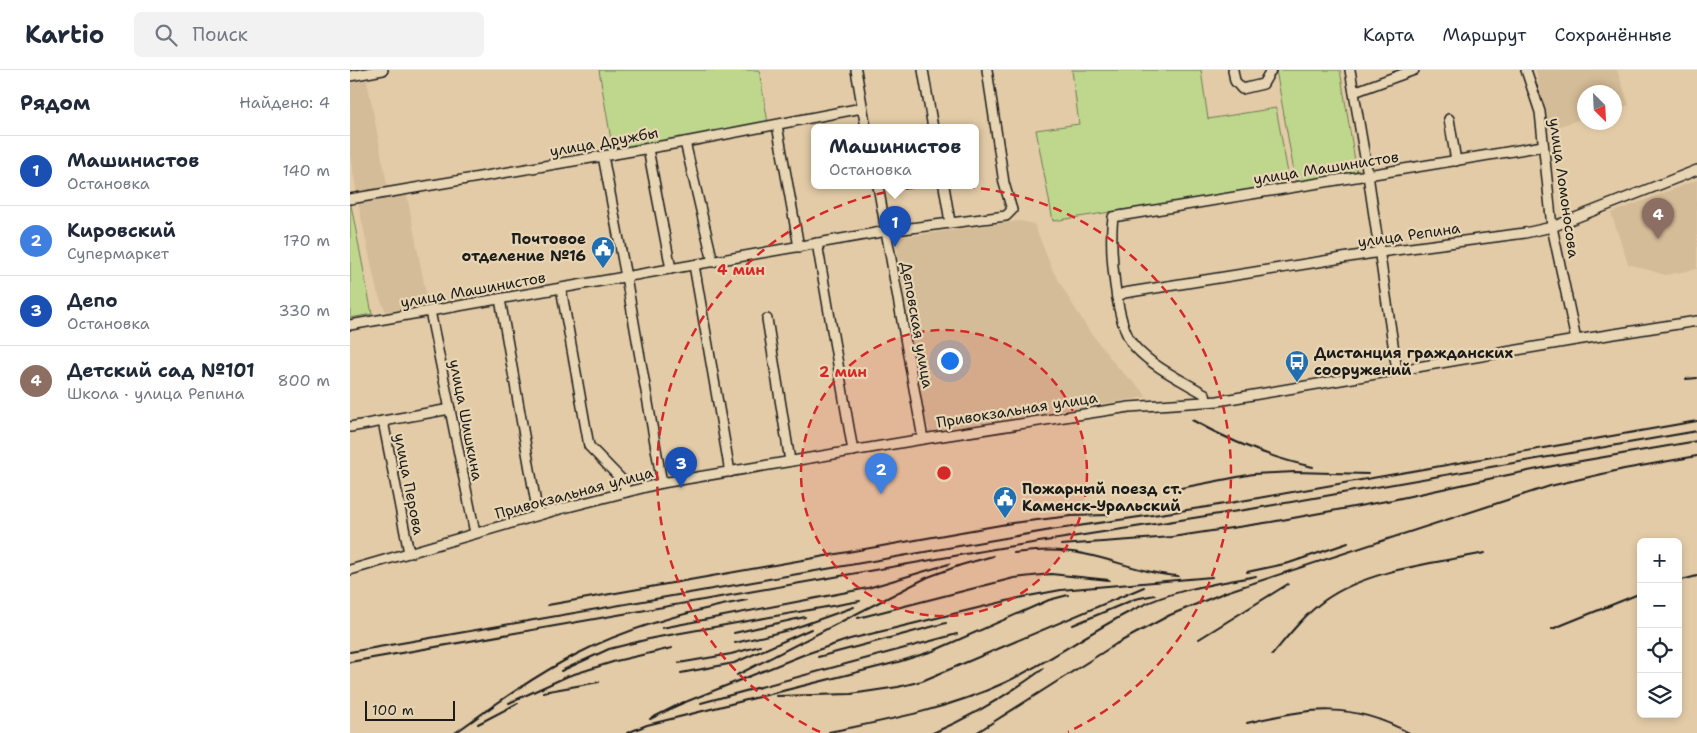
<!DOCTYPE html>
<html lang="ru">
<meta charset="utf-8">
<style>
body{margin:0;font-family:"Shantell Sans",sans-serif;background:#f2f2f3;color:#1f2937}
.controls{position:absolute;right:15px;bottom:15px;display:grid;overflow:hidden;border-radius:8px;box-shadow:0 2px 8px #0003}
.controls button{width:45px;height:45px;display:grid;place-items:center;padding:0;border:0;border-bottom:1px solid #e0e1e3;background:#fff;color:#1f2937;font:25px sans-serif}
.compass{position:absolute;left:1227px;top:15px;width:45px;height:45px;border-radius:50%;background:#fff;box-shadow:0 2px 8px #0003;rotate:156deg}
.scale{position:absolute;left:15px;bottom:12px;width:90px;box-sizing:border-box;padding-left:5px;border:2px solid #1c1c1c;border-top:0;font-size:14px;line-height:18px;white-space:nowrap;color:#1c1c1c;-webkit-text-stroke:4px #e7d5b3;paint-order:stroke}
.you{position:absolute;left:599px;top:290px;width:18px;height:18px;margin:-12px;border:4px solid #fff;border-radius:50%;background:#1a73e8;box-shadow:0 0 0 8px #1a73e833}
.badge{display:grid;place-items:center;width:32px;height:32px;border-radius:50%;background:#1a73e8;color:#fff;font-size:16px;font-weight:700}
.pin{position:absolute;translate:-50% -41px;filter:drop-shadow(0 1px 2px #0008)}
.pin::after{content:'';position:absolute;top:26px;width:18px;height:15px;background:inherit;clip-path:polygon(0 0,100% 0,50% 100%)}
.popup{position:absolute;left:461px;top:54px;width:168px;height:65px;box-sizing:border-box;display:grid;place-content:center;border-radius:8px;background:#fff;filter:drop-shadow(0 1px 4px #0005);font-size:16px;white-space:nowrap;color:#747a83}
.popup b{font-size:19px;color:#1f2937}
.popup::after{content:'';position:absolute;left:50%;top:100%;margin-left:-10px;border:10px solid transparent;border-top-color:#fff}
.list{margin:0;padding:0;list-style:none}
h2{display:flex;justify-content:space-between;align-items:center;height:65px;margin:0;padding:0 20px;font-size:21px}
h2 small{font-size:16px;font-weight:400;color:#747a83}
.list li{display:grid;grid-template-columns:32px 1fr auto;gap:15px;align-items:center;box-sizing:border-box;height:70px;padding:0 20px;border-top:1px solid #e0e1e3}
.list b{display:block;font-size:19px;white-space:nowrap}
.list p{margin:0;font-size:16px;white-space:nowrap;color:#747a83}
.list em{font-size:16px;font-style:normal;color:#747a83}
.icon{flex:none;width:28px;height:28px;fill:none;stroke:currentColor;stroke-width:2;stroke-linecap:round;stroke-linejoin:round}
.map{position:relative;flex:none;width:1347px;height:663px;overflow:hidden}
header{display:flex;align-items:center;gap:30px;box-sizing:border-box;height:70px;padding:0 25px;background:#fff;border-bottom:1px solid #e0e1e3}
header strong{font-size:24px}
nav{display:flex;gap:28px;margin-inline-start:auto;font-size:18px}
.search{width:350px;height:45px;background:#f2f2f3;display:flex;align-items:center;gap:12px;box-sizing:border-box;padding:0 18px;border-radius:8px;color:#747a83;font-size:19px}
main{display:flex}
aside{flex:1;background:#fff}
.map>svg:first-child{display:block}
.built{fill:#d5bc98}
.green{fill:#bed78d;stroke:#6d7a54}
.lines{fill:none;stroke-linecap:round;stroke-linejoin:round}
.minor-casing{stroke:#1c1c1c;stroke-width:12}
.minor{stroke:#e7d5b3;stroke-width:9}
.rail{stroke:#1c1c1c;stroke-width:2}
.ring{fill:none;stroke:#d62828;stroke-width:2.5;stroke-dasharray:9 6}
.labels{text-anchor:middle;stroke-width:4.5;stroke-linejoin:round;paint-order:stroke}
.street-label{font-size:15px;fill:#1c1c1c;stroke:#e7d5b3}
.poi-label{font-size:15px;font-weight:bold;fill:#1c1c1c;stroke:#e7d5b3;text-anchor:start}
.centre{fill:#d62828;stroke:#e7d5b3;stroke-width:2.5}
.ring-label{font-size:15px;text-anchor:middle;font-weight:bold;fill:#d62828;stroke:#e7d5b3;stroke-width:4.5;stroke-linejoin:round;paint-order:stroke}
</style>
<header>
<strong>Kartio</strong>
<div class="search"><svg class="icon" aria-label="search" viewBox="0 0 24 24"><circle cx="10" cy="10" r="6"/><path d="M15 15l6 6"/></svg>Поиск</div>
<nav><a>Карта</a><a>Маршрут</a><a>Сохранённые</a></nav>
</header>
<main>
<aside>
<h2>Рядом<small>Найдено: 4</small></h2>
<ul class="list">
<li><span class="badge" style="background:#1a4fb4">1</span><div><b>Машинистов</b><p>Остановка</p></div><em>140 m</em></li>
<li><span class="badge" style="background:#3f7fe0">2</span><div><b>Кировский</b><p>Супермаркет</p></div><em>170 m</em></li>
<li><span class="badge" style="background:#1a4fb4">3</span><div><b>Депо</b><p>Остановка</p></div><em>330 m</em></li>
<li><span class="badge" style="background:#8d6e63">4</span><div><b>Детский сад №101</b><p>Школа · улица Репина</p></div><em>800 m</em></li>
</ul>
</aside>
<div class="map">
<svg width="1347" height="663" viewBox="0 0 1347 663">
<rect width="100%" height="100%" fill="#e3cba7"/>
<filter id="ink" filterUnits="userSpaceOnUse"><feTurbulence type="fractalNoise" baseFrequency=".02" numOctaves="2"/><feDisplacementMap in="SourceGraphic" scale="10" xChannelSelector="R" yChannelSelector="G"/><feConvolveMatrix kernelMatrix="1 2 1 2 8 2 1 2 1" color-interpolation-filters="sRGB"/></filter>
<g filter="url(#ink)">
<!-- built -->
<g class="built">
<polygon points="1186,0 1267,0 1279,35 1265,39 1264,22 1234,22 1234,48 1197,60"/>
<polygon points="17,10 38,119 7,124 0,86 0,13"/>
<polygon points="1347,110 1347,199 1315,205 1278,194 1261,143"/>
<polygon points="57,125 78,234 36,242 27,221 8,133"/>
<polygon points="670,151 684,154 703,201 721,232 738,259 768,298 793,321 796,327 580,361 575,348 545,168"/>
</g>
<!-- green -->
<g class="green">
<polygon points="249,0 409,0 418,53 263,81"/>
<polygon points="722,0 851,0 858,49 926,38 940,114 703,151 686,60 729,54"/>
<polygon points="926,0 990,0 1007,103 946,113"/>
<polygon points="0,135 1,135 22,244 0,248"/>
</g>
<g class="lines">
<!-- minor casing -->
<g class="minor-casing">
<g id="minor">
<polyline points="506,0 516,58"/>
<polyline points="573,0 583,58"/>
<polyline points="883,0 885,11 892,19 913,14 921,0"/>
<polyline points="1000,0 1018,105 1047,301"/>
<polyline points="1176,0 1190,42 1202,157 1226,270"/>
<polyline points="0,6 33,0"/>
<polyline points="1004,22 1064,0"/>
<polyline points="1099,49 1106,91"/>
<polyline points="427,55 449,177"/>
<polyline points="335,72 363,192"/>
<polyline points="298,79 321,199"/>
<polyline points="253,86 276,207 312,413"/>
<polyline points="528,116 573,369"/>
<polyline points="594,116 600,152"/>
<polyline points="0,129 335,72 512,38"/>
<polyline points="467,173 503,381"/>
<polyline points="344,195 380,402"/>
<polyline points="211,218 239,376 273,411 276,422"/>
<polyline points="767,227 774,223 1030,182 1175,163 1202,157 1347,100"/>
<polyline points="150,229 188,445"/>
<polyline points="80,241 125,463"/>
<polyline points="417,249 440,391"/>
<polyline points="0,255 537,161 656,146 662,140 654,113 637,0"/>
<path d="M856 330 855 324C831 310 803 297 785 277 765 256 759 176 763 147L1193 76"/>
<polyline points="33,351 59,483"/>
<polyline points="0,357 100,339"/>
<polyline points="0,500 210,439 312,413 573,369 779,337 868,331 1226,270 1347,251"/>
</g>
</g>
<!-- minor -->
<use href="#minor" class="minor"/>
<!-- rail -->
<g class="rail">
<polyline points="1336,309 1347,308"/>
<path d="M842 350C880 371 920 388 963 397"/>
<polyline points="831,418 903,404 945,402 1018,404"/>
<polyline points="711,475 822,467 921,452 1042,430 1143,408 1208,395 1347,371"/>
<path d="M664 483C686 480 712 479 734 484 765 490 796 504 828 506"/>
<polyline points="897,502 939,493 998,473"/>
<polyline points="1328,511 1347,506"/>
<polyline points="198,535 662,453 721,446 758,445"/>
<polyline points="508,548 664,508 701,504 759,510"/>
<polyline points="723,555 785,529 805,525"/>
<polyline points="312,558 518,518 599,494"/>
<polyline points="1202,559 1291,523"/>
<polyline points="384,563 455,547"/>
<polyline points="849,569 938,514"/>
<polyline points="385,573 439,560 504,537"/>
<polyline points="0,582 701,460 857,437 1347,351"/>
<path d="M922 585C938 566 954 545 975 530 1019 499 1083 494 1135 483"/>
<polyline points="468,587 596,553"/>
<polyline points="0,592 644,479 901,439 1347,361"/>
<polyline points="329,593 381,584 410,576"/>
<polyline points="211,601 259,579 303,568 510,531"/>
<polyline points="331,603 384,593 461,559"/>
<polyline points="387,605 578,507 611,495 643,486"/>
<polyline points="193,622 249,612"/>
<polyline points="427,626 501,624 548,617 572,611 794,517"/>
<polyline points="159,633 218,606 266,591 322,578"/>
<polyline points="351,633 607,564"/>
<polyline points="328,635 453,585 500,569 673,527 711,520 862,507"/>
<polyline points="300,649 334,632"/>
<path d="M897 653C959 638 1001 631 1059 663"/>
<polyline points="128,654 168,633"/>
<path d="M479 662C539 650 598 639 654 613 701 591 743 559 789 537 825 519 867 514 906 506"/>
<path d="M105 663C144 635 184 606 227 584 279 557 339 541 397 530"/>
<polyline points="277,663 297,655 548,592 583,581 699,530 718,525"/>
<path d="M583 663C623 646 659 624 693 599"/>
<polyline points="626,663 766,574 820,545 876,522 1200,416 1274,399 1347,386"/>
</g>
</g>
</g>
<!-- distance rings -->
<circle cx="594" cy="403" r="143" fill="#d62828" fill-opacity=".12"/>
<g class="ring">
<circle cx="594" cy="403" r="143"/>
<path d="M470 662A287 287 0 1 1 718 662"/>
</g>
<!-- icons -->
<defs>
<g id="civic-pin" transform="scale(1.25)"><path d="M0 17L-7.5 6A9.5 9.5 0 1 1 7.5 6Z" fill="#1f6fb2" stroke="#e7d5b3"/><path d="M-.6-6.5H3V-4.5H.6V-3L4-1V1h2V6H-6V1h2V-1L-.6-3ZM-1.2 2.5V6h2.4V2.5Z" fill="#fff"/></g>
<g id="bus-pin" transform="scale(1.25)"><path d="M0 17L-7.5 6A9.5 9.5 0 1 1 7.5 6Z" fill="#1f6fb2" stroke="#e7d5b3"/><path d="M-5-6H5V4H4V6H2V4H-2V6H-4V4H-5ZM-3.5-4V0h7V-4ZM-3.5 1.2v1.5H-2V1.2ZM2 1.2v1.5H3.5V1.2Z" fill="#fff"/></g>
</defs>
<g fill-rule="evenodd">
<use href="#civic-pin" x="253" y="178"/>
<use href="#bus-pin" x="947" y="292"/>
<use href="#civic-pin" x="655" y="428"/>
</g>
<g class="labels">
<!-- street labels -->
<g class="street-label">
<text transform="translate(254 72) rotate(-10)" y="5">улица Дружбы</text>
<text transform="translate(976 98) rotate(-9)" y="5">улица Машинистов</text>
<text transform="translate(1214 118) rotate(82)" y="5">улица Ломоносова</text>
<text transform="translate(1059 165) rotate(-8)" y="5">улица Репина</text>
<text transform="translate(123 220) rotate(-10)" y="5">улица Машинистов</text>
<text transform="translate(567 255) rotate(80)" y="5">Деповская улица</text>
<text transform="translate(667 340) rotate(-9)" y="5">Привокзальная улица</text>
<text transform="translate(116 350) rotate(79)" y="5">улица Шишкина</text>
<text transform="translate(59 414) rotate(79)" y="5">улица Перова</text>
<text transform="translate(224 423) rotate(-15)" y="5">Привокзальная улица</text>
</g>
<!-- poi labels -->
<g class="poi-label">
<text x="236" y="174" text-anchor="end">Почтовое<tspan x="236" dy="17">отделение №16</tspan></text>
<text x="964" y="288">Дистанция гражданских<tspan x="964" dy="17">сооружений</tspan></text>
<text x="672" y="424">Пожарный поезд ст.<tspan x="672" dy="17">Каменск-Уральский</tspan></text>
</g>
</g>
<circle cx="594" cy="403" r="8" class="centre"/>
<g class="ring-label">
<text x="391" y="205">4 мин</text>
<text x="493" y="307">2 мин</text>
</g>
</svg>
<div class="controls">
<button>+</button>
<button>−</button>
<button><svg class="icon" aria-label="locate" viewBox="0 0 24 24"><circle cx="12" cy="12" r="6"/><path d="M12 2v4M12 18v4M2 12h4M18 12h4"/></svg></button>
<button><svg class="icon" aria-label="layers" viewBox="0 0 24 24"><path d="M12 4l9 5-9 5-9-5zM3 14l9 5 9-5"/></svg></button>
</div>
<svg class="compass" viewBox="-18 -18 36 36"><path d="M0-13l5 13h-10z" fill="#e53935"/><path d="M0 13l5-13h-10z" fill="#747a83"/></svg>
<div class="scale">100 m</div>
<div class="you"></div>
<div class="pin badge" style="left:545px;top:177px;background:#1a4fb4">1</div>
<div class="popup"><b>Машинистов</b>Остановка</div>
<div class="pin badge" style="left:531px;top:424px;background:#3f7fe0">2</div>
<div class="pin badge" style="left:331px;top:418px;background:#1a4fb4">3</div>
<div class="pin badge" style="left:1308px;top:169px;background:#8d6e63">4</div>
</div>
</main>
